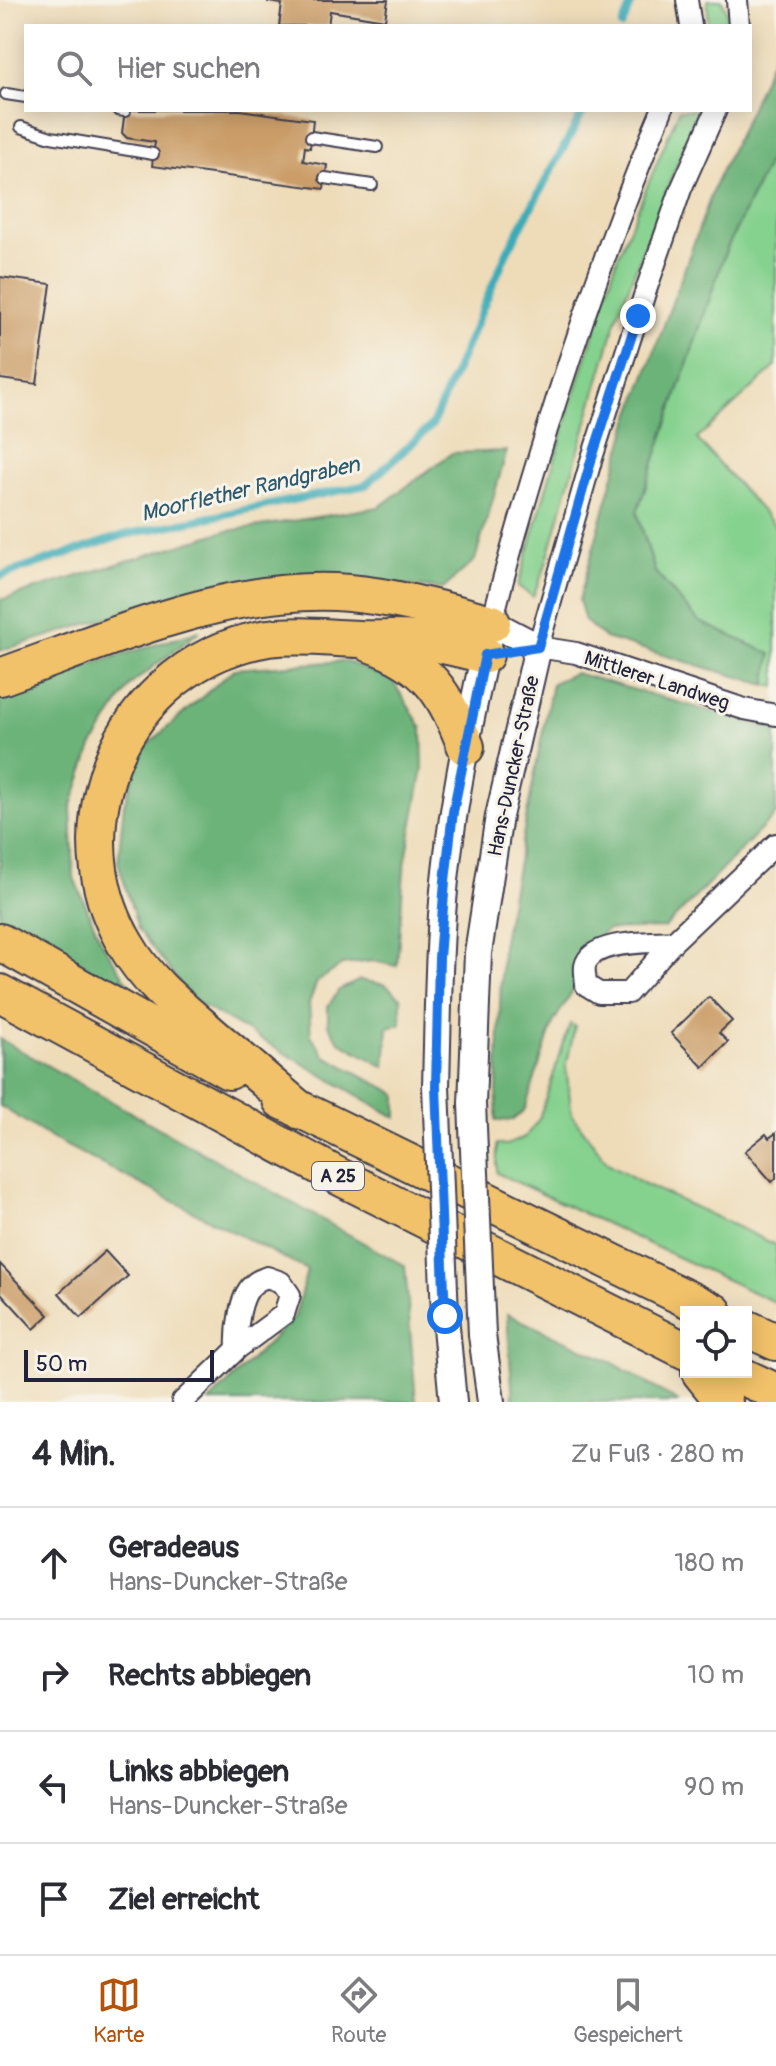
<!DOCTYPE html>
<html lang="de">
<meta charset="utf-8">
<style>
body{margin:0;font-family:Pangolin,sans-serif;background:#f7f7f7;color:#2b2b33}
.controls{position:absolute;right:24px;bottom:24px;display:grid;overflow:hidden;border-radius:0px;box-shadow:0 4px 20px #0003}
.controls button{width:72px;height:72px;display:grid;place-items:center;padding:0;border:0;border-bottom:2px solid #e1e1e2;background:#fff;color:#2b2b33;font:40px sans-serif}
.scale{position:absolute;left:24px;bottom:20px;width:190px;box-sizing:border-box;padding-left:8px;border:4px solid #22223b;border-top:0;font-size:22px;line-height:28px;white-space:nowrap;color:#22223b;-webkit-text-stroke:6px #f7f3e8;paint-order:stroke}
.stop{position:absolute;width:24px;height:24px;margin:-18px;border:6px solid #1a73e8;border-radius:50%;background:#fff}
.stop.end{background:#1a73e8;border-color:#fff;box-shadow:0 2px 8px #0008}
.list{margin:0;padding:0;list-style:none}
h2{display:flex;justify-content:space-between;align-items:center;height:104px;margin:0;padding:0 32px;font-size:34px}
h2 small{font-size:26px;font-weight:400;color:#7c7c81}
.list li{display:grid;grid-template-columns:52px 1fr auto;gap:24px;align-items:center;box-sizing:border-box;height:112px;padding:0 32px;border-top:2px solid #e1e1e2}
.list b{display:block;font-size:30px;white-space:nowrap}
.list p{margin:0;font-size:26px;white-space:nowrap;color:#7c7c81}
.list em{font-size:26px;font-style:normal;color:#7c7c81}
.icon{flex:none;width:44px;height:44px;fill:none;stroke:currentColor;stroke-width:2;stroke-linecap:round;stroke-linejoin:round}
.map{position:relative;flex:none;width:776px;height:1402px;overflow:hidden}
.search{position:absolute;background:#fff;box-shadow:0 4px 20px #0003;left:24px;right:24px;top:24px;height:88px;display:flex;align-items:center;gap:20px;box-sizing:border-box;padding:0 28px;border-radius:0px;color:#7c7c81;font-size:30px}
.sheet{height:552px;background:#fff}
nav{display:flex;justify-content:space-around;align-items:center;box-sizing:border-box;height:112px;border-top:2px solid #e1e1e2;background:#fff;font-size:22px;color:#7c7c81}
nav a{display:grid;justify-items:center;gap:4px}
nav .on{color:#b45309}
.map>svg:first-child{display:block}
.green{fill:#85d18e;stroke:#547a64;stroke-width:2}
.forest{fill:#6cb379;stroke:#476a5a;stroke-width:2}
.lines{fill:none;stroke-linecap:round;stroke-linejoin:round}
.stream{stroke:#3babb7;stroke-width:8}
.building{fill:#cb9e69}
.service-casing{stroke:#413e4e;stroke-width:14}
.minor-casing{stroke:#413e4e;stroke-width:24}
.tertiary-casing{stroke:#413e4e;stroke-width:30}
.motorway-casing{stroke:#413e4e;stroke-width:40}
.service{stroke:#fff;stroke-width:10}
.minor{stroke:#fff;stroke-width:20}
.tertiary{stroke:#fff;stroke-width:26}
.motorway{stroke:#f2c26a;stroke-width:36}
.tertiary-bridge-casing{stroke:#413e4e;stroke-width:30;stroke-linecap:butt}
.tertiary-bridge{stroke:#fff;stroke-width:26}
.route{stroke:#1a73e8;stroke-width:10}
.labels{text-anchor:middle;stroke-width:6;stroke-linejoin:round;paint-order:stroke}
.shield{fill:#f7f3e8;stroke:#62616f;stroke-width:2}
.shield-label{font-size:18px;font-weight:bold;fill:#22223b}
.street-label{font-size:20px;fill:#22223b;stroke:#f7f3e8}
.water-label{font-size:22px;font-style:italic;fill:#2c596d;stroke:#f7f3e8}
</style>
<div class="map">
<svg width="776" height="1402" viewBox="0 0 776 1402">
<rect width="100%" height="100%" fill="#f7f3e8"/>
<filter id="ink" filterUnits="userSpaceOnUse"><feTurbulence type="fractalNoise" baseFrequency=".0125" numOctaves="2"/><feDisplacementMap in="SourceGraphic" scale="16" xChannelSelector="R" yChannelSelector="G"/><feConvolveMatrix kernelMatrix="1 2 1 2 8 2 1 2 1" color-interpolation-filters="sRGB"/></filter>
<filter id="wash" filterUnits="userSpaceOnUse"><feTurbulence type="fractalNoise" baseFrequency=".006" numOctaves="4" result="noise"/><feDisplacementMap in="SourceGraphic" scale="32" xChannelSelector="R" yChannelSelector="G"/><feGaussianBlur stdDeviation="1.8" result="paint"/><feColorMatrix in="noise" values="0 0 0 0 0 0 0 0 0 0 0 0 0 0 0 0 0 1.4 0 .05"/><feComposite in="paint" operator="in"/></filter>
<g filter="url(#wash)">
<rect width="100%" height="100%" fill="#eedcb9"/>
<!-- green -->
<g class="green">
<polygon points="708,0 722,0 728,15 726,26 708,26"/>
<polygon points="679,110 698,110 618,314 544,570 533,597 518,586 561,438 618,256"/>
<polygon points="776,146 776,366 697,439 776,527 776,687 766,685 771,654 698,621 655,572 637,512 726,250"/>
<polygon points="570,1024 575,1026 566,1067 572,1115 608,1163 645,1184 776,1245 776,1303 497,1173 497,1144 507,1145 525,1137 539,1119"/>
</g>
<!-- forest -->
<g class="forest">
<polygon points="776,49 776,146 726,250 637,512 655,572 698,621 771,654 766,685 605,638 585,621 579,600 629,421 716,182 750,110"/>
<polygon points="507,451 475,560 443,589 305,575 194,591 0,651 0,600 222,532 379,507 452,453"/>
<polygon points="200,631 130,685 92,747 71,808 74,878 101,941 138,998 0,918 0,692"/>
<polygon points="345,661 392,680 422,728 423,769 404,870 397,966 372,961 342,965 317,982 309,1003 311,1035 325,1056 397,1094 397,1118 193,1000 138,929 118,862 124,804 143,749 234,669"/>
<polygon points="575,673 776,730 776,814 665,928 606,930 577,959 575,987 553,1023 525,1109 513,1120 496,1121 502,946 552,683"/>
<polygon points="360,980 386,985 401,998 401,1024 388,1027 385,1067 340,1042 328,1025 328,1006 339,990"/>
<polygon points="0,1039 405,1266 416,1402 209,1402 295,1316 307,1270 53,1139 0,1106"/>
<polygon points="507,1314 608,1360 679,1402 513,1402"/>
</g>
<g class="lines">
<!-- stream -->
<g class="stream">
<polyline points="622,26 633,0"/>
<polyline points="0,576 124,535 366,485 432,425 507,252 584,110"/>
</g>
</g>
<g id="blocks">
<!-- building -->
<g class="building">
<polygon points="268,0 388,0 385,20 330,11 328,26 279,26 282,4 268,2"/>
<polygon points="125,110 240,110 313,120 310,148 305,147 303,161 327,165 324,189 152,166 155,142 127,138 122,133"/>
<polygon points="0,277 51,284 37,384 0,379"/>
<polygon points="709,997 732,1021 719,1033 728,1042 703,1067 671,1033"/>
<polygon points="776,1133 776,1178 772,1182 745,1151 766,1134 769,1138"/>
<polygon points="105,1251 128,1276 81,1318 59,1293"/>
<polygon points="0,1264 49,1315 34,1329 0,1292"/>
</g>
</g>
</g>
<g filter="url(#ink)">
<use href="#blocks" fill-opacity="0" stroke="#413e4e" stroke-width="2"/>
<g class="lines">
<!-- service casing -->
<g class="service-casing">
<g id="service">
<polyline points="6,94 26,97"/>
<polyline points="118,110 125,111"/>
<polyline points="21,127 51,137 153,154"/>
<polyline points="311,137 377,147"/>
<polyline points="325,178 372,185"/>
</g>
</g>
<!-- minor casing -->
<g class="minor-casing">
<g id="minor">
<polyline points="687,0 691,26"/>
<polyline points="737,0 739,26"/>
<polyline points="716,110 681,189 645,293 591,461 538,647 576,653 744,709 776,715"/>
<path d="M492 623C510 548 533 474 556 401 588 302 622 205 662 110"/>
<path d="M674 941C652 943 591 939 585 966 584 971 586 980 586 985L599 993H628L674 941 776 844"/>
<path d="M182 1402 237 1349 284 1314 290 1295 281 1282 267 1277C263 1279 258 1280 255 1283 239 1294 236 1331 237 1349"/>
</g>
</g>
<!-- tertiary casing -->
<g class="tertiary-casing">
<g id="tertiary">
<path d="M436 1086C438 1017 438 948 445 880 454 793 472 707 492 623L538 647"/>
<polyline points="472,1104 478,953 499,816 538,647"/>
<polyline points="445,1316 453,1402"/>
<polyline points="482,1335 491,1402"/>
</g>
</g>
<!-- motorway casing -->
<g class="motorway-casing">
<g id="motorway">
<path d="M371 644C428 664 446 694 466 747"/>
<path d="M0 677C109 639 231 583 349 593 397 597 445 611 492 623"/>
<polyline points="0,942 229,1071"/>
<polyline points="0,993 338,1176 686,1351"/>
<polyline points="281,1100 714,1312"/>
<path d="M301 1111C272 1086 243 1061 214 1037 182 1009 147 982 126 945 97 897 90 842 104 788 124 709 188 651 268 638 299 634 328 638 359 639 377 640 395 638 414 640 437 642 461 649 485 655"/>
<polyline points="746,1328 776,1342"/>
<polyline points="700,1372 724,1402"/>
<polyline points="733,1372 776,1392"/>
</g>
</g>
<!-- service -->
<use href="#service" class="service"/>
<!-- minor -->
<use href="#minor" class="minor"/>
<!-- tertiary -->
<use href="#tertiary" class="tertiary"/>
<!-- motorway -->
<use href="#motorway" class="motorway"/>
<!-- tertiary-bridge casing -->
<g class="tertiary-bridge-casing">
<g id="tertiary-bridge">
<polyline points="436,1086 445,1316"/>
<polyline points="472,1104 482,1335"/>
</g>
</g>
<!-- tertiary-bridge -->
<use href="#tertiary-bridge" class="tertiary-bridge"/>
</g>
</g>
<g class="lines" filter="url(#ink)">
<!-- route -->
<polyline class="route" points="445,1316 436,1086 439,958 445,881 453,812 485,655 538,647 591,461 638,316"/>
</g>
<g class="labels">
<!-- shield labels -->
<rect class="shield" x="312" y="1162" width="52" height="28" rx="6"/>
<g class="shield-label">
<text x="338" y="1182">A 25</text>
</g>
<!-- street labels -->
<g class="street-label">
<text transform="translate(657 680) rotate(18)" y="7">Mittlerer Landweg</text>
<text transform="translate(513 766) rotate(-78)" y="7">Hans-Duncker-Straße</text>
</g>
<!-- water labels -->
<g class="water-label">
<text transform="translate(250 488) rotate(-13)" y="8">Moorflether Randgraben</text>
</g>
</g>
</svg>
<div class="controls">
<button><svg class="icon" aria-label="locate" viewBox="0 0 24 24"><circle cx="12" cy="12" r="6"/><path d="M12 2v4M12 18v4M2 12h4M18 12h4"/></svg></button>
</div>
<div class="scale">50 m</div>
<div class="stop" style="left:445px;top:1316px"></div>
<div class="stop end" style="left:638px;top:316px"></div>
<div class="search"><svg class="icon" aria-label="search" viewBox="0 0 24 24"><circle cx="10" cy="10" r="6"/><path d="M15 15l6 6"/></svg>Hier suchen</div>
</div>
<section class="sheet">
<h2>4 Min.<small>Zu Fuß · 280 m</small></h2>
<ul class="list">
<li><svg class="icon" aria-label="ahead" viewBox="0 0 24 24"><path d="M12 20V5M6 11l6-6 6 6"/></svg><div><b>Geradeaus</b><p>Hans-Duncker-Straße</p></div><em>180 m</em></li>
<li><svg class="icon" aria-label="right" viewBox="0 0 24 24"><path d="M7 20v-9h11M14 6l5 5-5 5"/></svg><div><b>Rechts abbiegen</b></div><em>10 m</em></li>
<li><svg class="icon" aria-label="left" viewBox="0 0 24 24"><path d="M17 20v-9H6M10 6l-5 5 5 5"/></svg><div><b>Links abbiegen</b><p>Hans-Duncker-Straße</p></div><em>90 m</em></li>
<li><svg class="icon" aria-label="arrive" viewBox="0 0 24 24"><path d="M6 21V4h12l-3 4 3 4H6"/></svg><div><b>Ziel erreicht</b></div></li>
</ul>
</section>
<nav>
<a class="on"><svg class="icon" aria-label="map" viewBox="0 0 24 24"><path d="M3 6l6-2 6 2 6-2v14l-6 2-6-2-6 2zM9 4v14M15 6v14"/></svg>Karte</a>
<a><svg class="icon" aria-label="directions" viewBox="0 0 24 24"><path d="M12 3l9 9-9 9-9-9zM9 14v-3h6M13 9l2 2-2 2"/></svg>Route</a>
<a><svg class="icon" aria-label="saved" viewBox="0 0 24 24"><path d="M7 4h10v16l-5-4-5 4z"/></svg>Gespeichert</a>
</nav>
